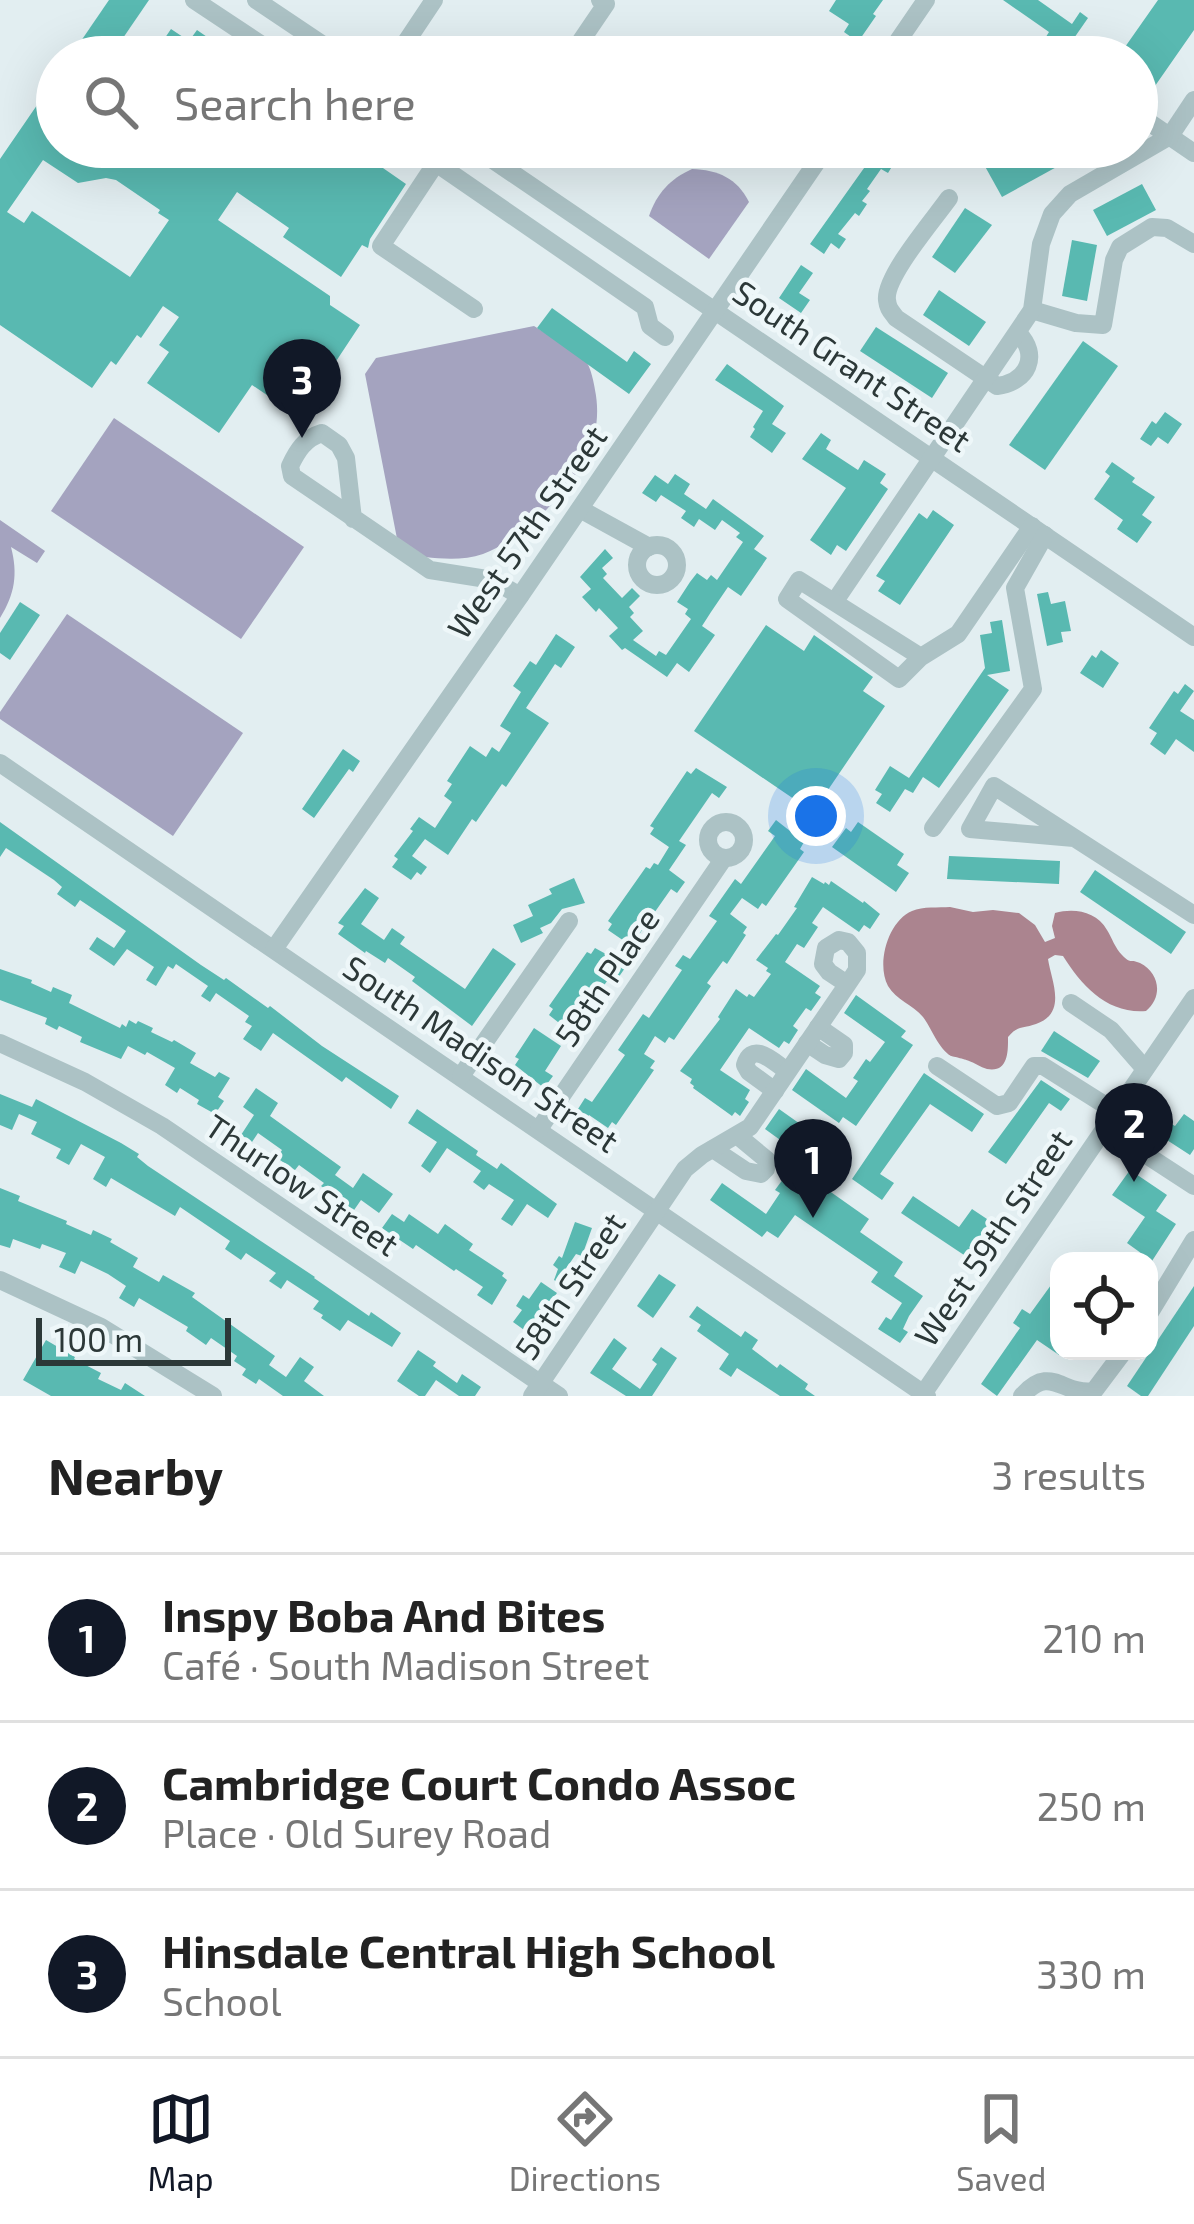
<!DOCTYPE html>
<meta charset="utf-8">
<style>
body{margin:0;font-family:"Exo 2",sans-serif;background:#f6f6f6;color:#222}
.controls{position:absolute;right:36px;bottom:36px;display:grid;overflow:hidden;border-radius:24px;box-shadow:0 12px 48px #0002}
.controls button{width:108px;height:108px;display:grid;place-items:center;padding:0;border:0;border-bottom:3px solid #e0e0e0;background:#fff;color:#222;font:60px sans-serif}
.scale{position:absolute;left:36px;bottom:30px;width:195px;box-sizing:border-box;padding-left:12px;border:6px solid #2c3838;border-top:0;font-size:33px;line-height:42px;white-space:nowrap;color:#2c3838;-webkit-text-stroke:9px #eef7f9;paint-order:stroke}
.you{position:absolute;left:816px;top:816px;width:42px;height:42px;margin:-30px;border:9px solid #fff;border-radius:50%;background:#1a73e8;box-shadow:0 0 0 18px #1a73e833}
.badge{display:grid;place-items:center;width:78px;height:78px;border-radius:50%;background:#111827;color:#fff;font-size:39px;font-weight:700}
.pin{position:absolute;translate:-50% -99px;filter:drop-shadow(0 3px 6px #0008)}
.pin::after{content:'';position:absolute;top:63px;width:42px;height:36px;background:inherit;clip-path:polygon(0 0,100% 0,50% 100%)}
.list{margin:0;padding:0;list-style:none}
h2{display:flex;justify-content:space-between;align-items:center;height:156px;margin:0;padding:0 48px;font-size:51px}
h2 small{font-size:39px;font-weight:400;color:#767676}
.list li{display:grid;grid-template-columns:78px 1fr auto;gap:36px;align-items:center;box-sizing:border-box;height:168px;padding:0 48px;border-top:3px solid #e0e0e0}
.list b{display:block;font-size:45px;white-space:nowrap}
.list p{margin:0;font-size:39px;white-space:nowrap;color:#767676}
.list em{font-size:39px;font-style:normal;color:#767676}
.icon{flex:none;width:66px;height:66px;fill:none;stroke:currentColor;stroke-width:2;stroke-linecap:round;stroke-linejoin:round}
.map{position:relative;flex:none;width:1194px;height:1396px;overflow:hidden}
.search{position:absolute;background:#fff;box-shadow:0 12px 48px #0002;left:36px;right:36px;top:36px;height:132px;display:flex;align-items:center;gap:30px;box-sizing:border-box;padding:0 42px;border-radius:66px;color:#767676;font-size:45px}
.sheet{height:660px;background:#fff}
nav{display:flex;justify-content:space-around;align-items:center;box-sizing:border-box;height:168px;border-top:3px solid #e0e0e0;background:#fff;font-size:33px;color:#767676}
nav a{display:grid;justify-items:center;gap:6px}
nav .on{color:#111827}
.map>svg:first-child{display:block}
.green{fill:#a4a3bf}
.water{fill:#ab848f}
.building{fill:#59b9b1;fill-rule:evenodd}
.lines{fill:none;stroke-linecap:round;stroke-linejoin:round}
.minor{stroke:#acc2c5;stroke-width:18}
.labels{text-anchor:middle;stroke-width:9;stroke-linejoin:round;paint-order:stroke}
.street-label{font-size:33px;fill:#2c3838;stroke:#eef7f9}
</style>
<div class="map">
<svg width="1194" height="1396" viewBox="0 0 1194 1396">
<rect width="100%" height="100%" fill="#e2eef1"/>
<!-- green -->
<g class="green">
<path d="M692 169C718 170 737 178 749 202L709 259 649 216C657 193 670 179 692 169Z"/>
<path d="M534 326C546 334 580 353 587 363 591 369 594 383 595 390 598 404 598 421 594 436 583 479 526 539 483 554 457 563 427 557 400 554L365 374 376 358Z"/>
<polygon points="114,418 304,547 241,639 51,511"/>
<path d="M0 520 45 551 37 563 11 547C18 574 15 594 0 618Z"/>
<polygon points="67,614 243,733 173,836 0,719 0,712"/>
</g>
<!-- water -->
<path class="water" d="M950 907 973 912 993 910 1019 913 1035 925 1045 942 1055 938 1052 926 1055 913C1074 908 1096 911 1107 930 1112 938 1115 948 1122 955 1132 965 1128 958 1140 963 1160 973 1163 997 1146 1011 1107 1014 1082 986 1063 956L1055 955 1048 959C1051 980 1068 1013 1036 1024 1022 1029 1018 1025 1008 1037 1008 1050 1009 1073 987 1069 980 1067 975 1063 969 1061 968 1060 952 1056 951 1056 938 1048 932 1029 923 1017 913 1005 896 1000 888 986 876 964 888 921 912 911 923 906 939 908 950 907Z"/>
<!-- building -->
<g class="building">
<polygon points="109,0 149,0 110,57 70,57"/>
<polygon points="836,0 883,0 873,14 876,16 858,42 844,32 849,24 829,11"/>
<polygon points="1003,0 1038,0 1072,24 1080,12 1088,18 1063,54 1044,40 1049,32"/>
<polygon points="1158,0 1194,0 1194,30 1148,96 1137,88 1137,57 1118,57"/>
<polygon points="171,29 189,41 197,30 236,57 152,57"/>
<path d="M57 76V147H342L367 164 370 159 406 184 370 239 368 248 362 245 341 277 283 237 289 228 237 192 218 220 330 296V305L360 325 321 384 315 386 295 414 252 385 219 433 147 383 169 352 159 345 179 317 163 306 141 338 137 335 116 365 111 361 92 388 0 325V159ZM43 160 78 183 106 178 116 180 160 210 158 213 169 220 130 277 32 211 24 223 7 212Z"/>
<polygon points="879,147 904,147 888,173 881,169 867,189 870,191 862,201 867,204 859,216 855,213 838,234 846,239 839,249 831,243 824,254 810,244"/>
<polygon points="1007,147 1093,147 1002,197 982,161"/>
<polygon points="1142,184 1156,210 1107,236 1093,210"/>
<polygon points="965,208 992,225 955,273 932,257"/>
<polygon points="1072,240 1097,245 1087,301 1062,296"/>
<polygon points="801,265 813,273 799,293 810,300 801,313 779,298"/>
<polygon points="939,290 986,322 969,346 923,315"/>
<polygon points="552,308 627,362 634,351 651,364 629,394 537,328"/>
<polygon points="876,327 948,373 932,398 860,351"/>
<polygon points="1083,341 1118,366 1045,470 1009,445"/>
<polygon points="727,364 784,406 772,424 786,433 772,453 750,437 755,429 753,427 763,411 715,380"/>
<polygon points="1165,412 1182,424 1168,444 1158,437 1151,446 1140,439 1152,421 1156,424"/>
<polygon points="821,433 831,440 826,449 858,470 864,460 886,474 880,483 888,489 846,551 837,545 831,555 810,540 846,488 802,459"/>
<polygon points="1112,462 1135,478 1132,482 1155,497 1142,515 1152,522 1137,543 1117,529 1123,520 1094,499 1110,476 1105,472"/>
<polygon points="675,474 690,484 684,494 706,509 713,499 764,536 754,549 767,558 741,596 728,587 711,612 702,626 715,635 689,672 677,663 667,677 625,648 622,650 609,636 618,628 599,608 596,612 582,597 591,589 580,577 605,549 613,558 602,568 607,574 603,578 622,598 632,588 640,596 629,607 634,613 630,617 643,631 633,640 656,656 659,651 666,655 691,619 685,614 688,609 677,602 690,582 697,573 707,580 711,575 717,580 743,542 736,537 740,533 722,520 715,530 699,519 694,527 681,518 686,511 661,495 656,502 642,493 655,475 668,484"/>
<polygon points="933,510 954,525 900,605 878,591 885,581 876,576 919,513 927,519"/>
<polygon points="1048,592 1051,604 1065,601 1071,631 1061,632 1063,642 1047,646 1037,594"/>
<polygon points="20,602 40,615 10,660 0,653 0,633"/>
<polygon points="1002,620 1010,671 987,675 1009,690 939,788 923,777 913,793 905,789 890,812 876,803 882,794 875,790 890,766 909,778 985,668 980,635 992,633 990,622"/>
<polygon points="766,625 804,651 814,635 873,677 863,691 885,706 813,812 694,731"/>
<polygon points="556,634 575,647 561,668 555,664 526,708 549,723 506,787 502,784 476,822 472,819 448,855 425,839 412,856 427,867 421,875 417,872 411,880 392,867 398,859 394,856 413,831 410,829 419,817 435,828 452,802 444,796 452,784 447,781 470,746 486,757 492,747 499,752 511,733 500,726 521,692 513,686 530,661 536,665"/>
<polygon points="1101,650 1119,663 1103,688 1080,673 1092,655 1096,658"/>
<polygon points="1185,684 1194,691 1180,711 1194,720 1194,752 1176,739 1165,755 1150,744 1157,733 1149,728 1174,691 1178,694"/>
<polygon points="343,749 360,761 353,772 349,769 314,818 302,809"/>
<polygon points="696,768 727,787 719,798 712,793 679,841 686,845 669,870 685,882 677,893 671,889 638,936 644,941 618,978 612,974 579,1021 585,1026 577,1037 549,1015 553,1009 549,1006 587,952 591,954 595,948 615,959 627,943 608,930 612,924 608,921 646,867 650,869 654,863 658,865 669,847 650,834 654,828 650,826 687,771 691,774"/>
<polygon points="776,820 804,842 800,849 804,852 766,906 762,903 758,909 742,898 730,914 747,927 743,933 746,935 727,964 723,961 707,983 711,986 674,1040 669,1037 665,1043 655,1036 644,1054 655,1061 650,1068 654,1070 616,1125 612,1122 608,1128 589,1115 588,1117 578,1109 585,1098 592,1102 625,1055 618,1050 643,1014 649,1018 682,970 675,966 683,955 690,959 717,921 709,916 735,879 741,884 775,836 768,831"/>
<polygon points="0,822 201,965 224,980 226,978 268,1008 270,1006 322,1046 399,1096 391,1109 346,1077 342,1082 273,1033 261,1051 243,1039 252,1026 245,1022 249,1016 216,993 210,1002 201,996 208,986 176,964 173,969 168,966 156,986 146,980 154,967 127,949 114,966 89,949 97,937 114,948 126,931 80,900 75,907 57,894 62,887 54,880 6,848 0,857"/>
<polygon points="858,822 904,854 897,865 909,873 896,892 832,847 846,828 851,832"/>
<polygon points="949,856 1060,861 1059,884 947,879"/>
<polygon points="1095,870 1186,932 1171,954 1080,892"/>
<polygon points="812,877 824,884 825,882 829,885 831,881 863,903 864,901 880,914 870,929 864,925 859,932 823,907 812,923 818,927 804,948 797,944 785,962 820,986 815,993 821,997 811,1011 806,1008 793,1026 798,1030 789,1044 784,1041 779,1048 749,1028 720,1070 750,1090 745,1099 749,1102 740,1116 735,1112 732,1116 693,1088 694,1086 690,1083 692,1079 680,1071 720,1019 718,1017 736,989 747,997 749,994 754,997 771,974 766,971 768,968 756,960 776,934 778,935 797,908 794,907"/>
<polygon points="574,878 585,903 562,909 551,923 540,928 543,933 521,943 513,925 533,916 528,905 552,894 549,889"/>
<polygon points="365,888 379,898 361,924 384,940 392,928 405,937 400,944 465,989 493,948 516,964 472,1026 412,981 415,977 388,958 385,963 366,951 365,953 338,934 344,926 338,923"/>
<polygon points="0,969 32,980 31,983 51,992 53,987 72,995 69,1003 120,1028 122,1024 126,1027 129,1020 136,1024 138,1021 153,1028 151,1032 172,1042 174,1040 196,1053 190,1063 215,1077 219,1072 230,1078 218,1097 224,1101 215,1114 197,1104 199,1100 180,1088 177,1093 165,1085 175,1068 147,1052 145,1055 128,1046 121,1059 80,1042 82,1037 59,1026 57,1030 45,1024 47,1018 0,1000"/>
<polygon points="856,995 906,1031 901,1037 913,1045 856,1126 843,1117 839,1123 792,1090 806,1069 846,1098 858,1081 853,1078 866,1059 870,1062 885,1042 844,1013"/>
<polygon points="534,1028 561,1046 545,1071 553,1076 544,1088 515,1065 519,1059 515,1057"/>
<polygon points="1054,1031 1100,1061 1088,1078 1041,1051"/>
<polygon points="924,1073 984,1114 972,1132 930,1104 880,1174 894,1183 882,1200 852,1179"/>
<polygon points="1041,1080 1070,1099 1061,1111 1049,1103 1006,1164 988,1152"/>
<polygon points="256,1088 278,1103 270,1116 341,1167 335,1175 353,1188 363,1173 393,1194 379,1213 361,1200 352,1213 341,1205 343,1202 321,1186 324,1183 299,1165 295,1170 277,1158 282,1150 258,1133 252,1142 241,1135 254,1115 243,1107"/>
<polygon points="0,1094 32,1107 36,1099 121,1143 139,1154 137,1157 148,1166 315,1277 314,1278 369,1316 371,1312 401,1333 392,1347 348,1320 340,1331 321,1318 323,1315 313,1309 319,1301 287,1280 281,1289 269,1281 276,1273 246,1253 241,1260 225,1249 230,1241 180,1207 175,1216 111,1178 106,1187 93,1179 105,1157 81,1144 69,1165 56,1158 61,1149 31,1134 37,1122 19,1114 12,1130 0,1125"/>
<polygon points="417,1109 478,1151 476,1155 497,1169 501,1163 557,1204 548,1218 527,1204 512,1226 501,1219 514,1200 489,1184 484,1190 473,1182 481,1171 447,1148 430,1173 421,1166 437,1142 408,1123"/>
<polygon points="779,1109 827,1143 823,1149 835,1158 818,1183 869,1219 860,1232 903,1262 894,1276 923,1296 909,1316 903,1329 908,1332 900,1343 878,1329 886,1317 891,1320 902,1303 871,1282 878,1272 795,1215 778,1238 767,1231 762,1237 710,1200 722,1183 766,1214 780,1193 775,1190 789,1171 794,1175 805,1158 765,1129"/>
<polygon points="1184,1114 1194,1121 1194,1149 1190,1155 1153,1131 1161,1118 1175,1126"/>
<polygon points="1130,1170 1167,1195 1156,1211 1176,1224 1152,1261 1127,1243 1145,1217 1112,1195"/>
<polygon points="0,1188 20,1196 18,1201 67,1221 66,1224 91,1235 93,1230 112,1239 110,1242 138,1258 133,1267 159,1282 163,1275 195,1293 192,1297 275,1356 269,1365 286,1377 300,1357 314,1367 304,1381 324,1396 283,1396 259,1379 256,1384 242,1375 246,1369 234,1361 237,1356 211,1338 206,1345 186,1331 188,1327 139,1298 134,1307 119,1298 126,1286 108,1274 81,1261 75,1274 59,1267 66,1253 42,1244 40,1249 13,1239 10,1248 0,1245"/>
<polygon points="913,1196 959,1227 972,1209 990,1221 967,1257 901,1213"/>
<polygon points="392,1214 404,1222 409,1214 438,1234 445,1224 473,1244 469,1250 504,1273 502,1276 507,1280 492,1305 477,1295 483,1287 456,1269 454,1271 416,1245 413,1249 382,1228"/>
<polygon points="575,1222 592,1228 582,1256 576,1254 557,1282 554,1280 558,1269 553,1265 559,1256 562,1258"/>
<polygon points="659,1274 676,1285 653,1318 637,1306"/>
<polygon points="1059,1274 1059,1355 1037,1340 997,1396 981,1384 1020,1328 1013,1323 1022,1309 1030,1314"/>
<polygon points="541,1282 557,1293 527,1332 513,1322 522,1310 516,1306 523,1295 529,1299"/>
<polygon points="1194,1286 1194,1326 1148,1396 1141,1396 1127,1386"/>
<polygon points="697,1306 741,1337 745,1331 758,1340 752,1349 777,1368 780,1364 808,1384 805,1389 815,1396 780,1396 737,1368 731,1377 719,1369 729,1354 697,1331 701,1325 689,1317"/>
<polygon points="614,1338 627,1348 612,1369 640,1389 657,1364 652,1360 661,1347 677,1358 652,1396 626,1396 590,1373"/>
<polygon points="46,1340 75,1357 74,1359 101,1373 98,1379 121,1390 125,1383 145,1396 51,1396 23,1380"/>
<polygon points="418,1350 436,1362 433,1366 457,1383 462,1374 481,1387 475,1396 459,1396 436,1380 425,1396 419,1396 397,1381"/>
</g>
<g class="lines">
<!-- minor -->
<g class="minor">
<polyline points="194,0 280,57"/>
<polyline points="256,0 341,57"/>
<polyline points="396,57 434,0"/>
<polyline points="570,57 606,4 600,0"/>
<polyline points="887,57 926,0"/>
<polyline points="1137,114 1194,153"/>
<polyline points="413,147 436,163 381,246 474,309"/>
<polyline points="447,147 436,163 645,307 650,326 665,337"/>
<polyline points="474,147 1194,637"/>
<path d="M949 198C935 218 884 277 887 300 888 309 891 311 896 318L997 386C1028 382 1040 355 1018 333"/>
<polyline points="1032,310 1076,323 1103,325 1114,260 1120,247 1152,227 1167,228 1194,244"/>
<polyline points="580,509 649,547"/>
<path d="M353 519 346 458 339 445 322 433C305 438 297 451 290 466L292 476 430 570 493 580 520 596"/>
<circle cx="657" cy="565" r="20"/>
<polyline points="835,601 1032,310 1041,244 1052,214 1070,194 1170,136 1194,100"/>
<polyline points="921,657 899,679 787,599 799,580 921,657 958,634 1032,526"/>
<polyline points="0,763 927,1396"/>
<circle cx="726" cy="840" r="18"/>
<polyline points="933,828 1033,689 1015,588 1045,535"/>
<polyline points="1074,838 970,829 994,786 1194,915"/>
<polyline points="274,949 520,596 827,147"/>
<polyline points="1071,1003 1111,1030 1145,1069"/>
<polyline points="0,1043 85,1082 162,1126 559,1396"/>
<polyline points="807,1043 825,1055 839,1059 844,1053 844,1045 818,1027"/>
<polyline points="937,1066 997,1106 1009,1103 1034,1066 1043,1066 1116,1112"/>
<polyline points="461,1076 569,921"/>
<path d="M775 1091 749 1072 745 1065C752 1040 774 1062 787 1071"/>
<polyline points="1105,1128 1194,1186"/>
<polyline points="539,1129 724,858"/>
<polyline points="713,1149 746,1171 761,1174 766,1169 767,1160 738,1136"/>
<polyline points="0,1280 101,1327 213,1396"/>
<polyline points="1149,1314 1194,1240"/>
<polyline points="923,1394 1194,998"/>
<polyline points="532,1396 685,1169 702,1155 750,1127 849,982 857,970 857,953 848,942 839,940 826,948 823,964 829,972 847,984"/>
<path d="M1022 1396C1051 1363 1062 1396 1094 1391L1124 1351"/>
</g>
</g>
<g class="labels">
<!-- street labels -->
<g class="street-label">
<text transform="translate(852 366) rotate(34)" y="12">South Grant Street</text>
<text transform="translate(527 532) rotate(-55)" y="12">West 57th Street</text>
<text transform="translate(607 977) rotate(-56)" y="12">58th Place</text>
<text transform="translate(481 1054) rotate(34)" y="12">South Madison Street</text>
<text transform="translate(302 1185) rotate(34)" y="12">Thurlow Street</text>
<text transform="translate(993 1238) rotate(-56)" y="12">West 59th Street</text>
<text transform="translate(570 1286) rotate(-56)" y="12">58th Street</text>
</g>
</g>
</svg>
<div class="controls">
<button><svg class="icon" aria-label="locate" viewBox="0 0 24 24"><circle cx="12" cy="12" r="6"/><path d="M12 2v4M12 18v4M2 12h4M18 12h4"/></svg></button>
</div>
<div class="scale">100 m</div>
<div class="you"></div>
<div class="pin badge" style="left:813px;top:1218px">1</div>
<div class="pin badge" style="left:1134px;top:1182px">2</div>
<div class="pin badge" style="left:302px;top:438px">3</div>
<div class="search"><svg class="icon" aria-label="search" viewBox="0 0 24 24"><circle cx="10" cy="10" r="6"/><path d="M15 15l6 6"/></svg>Search here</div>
</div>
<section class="sheet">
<h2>Nearby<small>3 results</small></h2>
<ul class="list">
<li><span class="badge">1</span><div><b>Inspy Boba And Bites</b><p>Café · South Madison Street</p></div><em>210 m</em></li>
<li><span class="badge">2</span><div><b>Cambridge Court Condo Assoc</b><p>Place · Old Surey Road</p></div><em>250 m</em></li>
<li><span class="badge">3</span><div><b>Hinsdale Central High School</b><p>School</p></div><em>330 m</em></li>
</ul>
</section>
<nav>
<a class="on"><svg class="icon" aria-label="map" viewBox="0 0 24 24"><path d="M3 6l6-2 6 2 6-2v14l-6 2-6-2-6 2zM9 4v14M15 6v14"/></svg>Map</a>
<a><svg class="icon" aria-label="directions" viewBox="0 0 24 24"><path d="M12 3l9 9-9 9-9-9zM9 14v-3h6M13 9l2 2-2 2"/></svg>Directions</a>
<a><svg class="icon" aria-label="saved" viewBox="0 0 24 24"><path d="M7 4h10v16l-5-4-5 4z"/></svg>Saved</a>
</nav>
